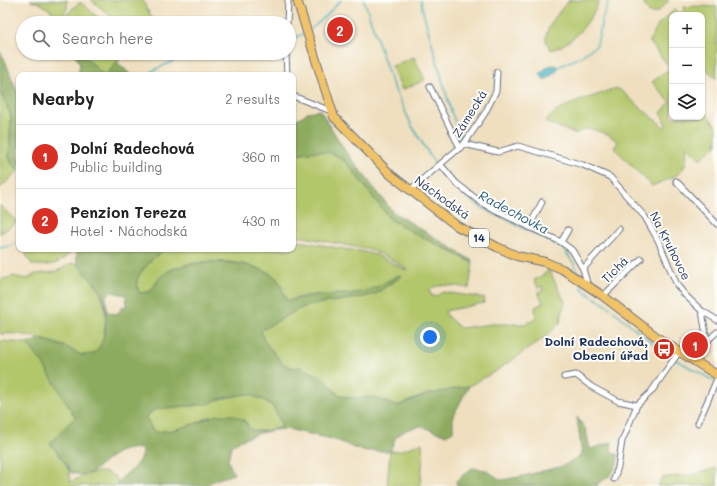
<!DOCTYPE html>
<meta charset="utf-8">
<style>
body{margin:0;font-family:Mali,sans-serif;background:#f6f6f6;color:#222}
.controls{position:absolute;right:12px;top:12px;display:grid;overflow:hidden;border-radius:8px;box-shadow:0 1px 3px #0004}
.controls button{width:36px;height:36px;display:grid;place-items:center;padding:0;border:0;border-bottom:1px solid #e0e0e0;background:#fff;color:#222;font:20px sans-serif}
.you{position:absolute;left:430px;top:337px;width:14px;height:14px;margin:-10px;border:3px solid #fff;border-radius:50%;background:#1a73e8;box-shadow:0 0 0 6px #1a73e833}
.badge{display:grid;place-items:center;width:26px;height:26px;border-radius:50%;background:#d93025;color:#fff;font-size:13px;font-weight:700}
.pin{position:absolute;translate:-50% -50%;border:2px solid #fff;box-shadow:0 1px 4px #0006}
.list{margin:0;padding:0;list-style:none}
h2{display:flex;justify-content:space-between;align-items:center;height:52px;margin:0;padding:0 16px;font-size:17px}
h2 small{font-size:13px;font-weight:400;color:#767676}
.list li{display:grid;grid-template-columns:26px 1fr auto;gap:12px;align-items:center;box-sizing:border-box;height:64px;padding:0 16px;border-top:1px solid #e0e0e0}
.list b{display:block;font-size:15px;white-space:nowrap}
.list p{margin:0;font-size:13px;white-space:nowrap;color:#767676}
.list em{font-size:13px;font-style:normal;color:#767676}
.icon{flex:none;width:22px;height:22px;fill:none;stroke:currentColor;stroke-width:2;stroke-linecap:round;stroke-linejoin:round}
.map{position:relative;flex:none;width:717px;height:486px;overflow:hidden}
.search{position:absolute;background:#fff;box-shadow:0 1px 3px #0004;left:16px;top:16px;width:280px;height:44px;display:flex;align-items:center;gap:10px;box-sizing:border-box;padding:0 14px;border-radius:22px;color:#767676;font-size:15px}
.panel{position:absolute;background:#fff;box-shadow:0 1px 3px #0004;left:16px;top:72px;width:280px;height:180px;border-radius:8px}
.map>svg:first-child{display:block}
.green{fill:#b2c66a;stroke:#667a64}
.forest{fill:#8dab5e;stroke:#546d5e;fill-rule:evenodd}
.water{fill:#3babb7;stroke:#2b6d8a}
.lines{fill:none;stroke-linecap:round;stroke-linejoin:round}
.stream{stroke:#3babb7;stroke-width:1.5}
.minor-casing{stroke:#656d80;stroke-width:7}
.primary-casing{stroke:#656d80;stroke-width:10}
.minor{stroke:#fff;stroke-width:5}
.primary{stroke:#f1c369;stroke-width:8}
.labels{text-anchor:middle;stroke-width:4;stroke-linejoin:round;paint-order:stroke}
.shield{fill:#fdfcf7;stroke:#5f6c8c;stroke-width:1}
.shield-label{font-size:11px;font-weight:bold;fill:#1b2f5e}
.street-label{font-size:12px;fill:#1b2f5e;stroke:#fdfcf7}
.poi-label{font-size:12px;font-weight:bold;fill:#1b2f5e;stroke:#fdfcf7;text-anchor:end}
.water-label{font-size:13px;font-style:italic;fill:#286182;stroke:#fdfcf7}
</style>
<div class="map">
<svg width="717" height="486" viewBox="0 0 717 486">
<rect width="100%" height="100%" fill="#fdfcf7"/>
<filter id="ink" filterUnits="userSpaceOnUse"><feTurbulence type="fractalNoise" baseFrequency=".025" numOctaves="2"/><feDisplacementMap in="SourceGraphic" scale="8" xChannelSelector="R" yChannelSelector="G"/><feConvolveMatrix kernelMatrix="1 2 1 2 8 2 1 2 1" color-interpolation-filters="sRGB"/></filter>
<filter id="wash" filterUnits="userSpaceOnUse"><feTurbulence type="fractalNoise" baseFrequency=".012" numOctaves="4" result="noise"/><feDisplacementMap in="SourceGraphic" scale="16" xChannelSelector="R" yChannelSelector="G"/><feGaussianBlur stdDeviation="0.9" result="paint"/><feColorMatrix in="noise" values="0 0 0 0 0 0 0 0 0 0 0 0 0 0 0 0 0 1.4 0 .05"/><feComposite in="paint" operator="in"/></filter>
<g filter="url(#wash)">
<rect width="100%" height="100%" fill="#efdfbf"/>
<!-- green -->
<g class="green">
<polygon points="30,0 67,0 67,9 62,16 59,16 38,2 32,2"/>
<polygon points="91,0 143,0 146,8 156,23 119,23"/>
<path d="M569 0H599C592 21 573 44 551 50 549 47 546 43 546 39 545 28 562 8 569 0Z"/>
<path d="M642 0H669C664 6 658 15 649 13Z"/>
<polygon points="80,2 105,23 57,23"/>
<path d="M701 6 717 7V79L705 68 702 67V15H672V117H702V108L717 127V145L700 159 686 145C690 175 675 176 652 186L614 148 618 142 609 135 595 130 586 129 576 134 545 122C561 102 591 99 613 89H619L665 128 666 125 661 113 670 102 652 82 670 68 649 41 658 25 675 9 680 13 684 11V7Z"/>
<polygon points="82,53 125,53 106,75 103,75"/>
<polygon points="414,57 425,80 402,90 392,66"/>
<polygon points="0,91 11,116 9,157 12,164 18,171 0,188"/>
<path d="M319 151 331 153 346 162 390 219 412 232 473 263 469 288C458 287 440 282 430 289V292L432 296H436L443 292 485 298 484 303 445 311 447 316 460 328 491 324H524L533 321 536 317 535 307 543 303 539 295V291L543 290 542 286 538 288 534 280 543 275 549 270 565 302 560 323 544 338 496 371 469 386 425 395 400 405H393L373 397 349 398 338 394 325 379 301 367 293 368 283 364 265 342 261 332 265 328 275 322 299 309 310 305 364 297 375 294 402 276 399 275C387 281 376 289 362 292 347 295 331 294 315 295 306 296 297 298 288 301 282 294 282 282 275 277 252 258 188 256 164 274 159 278 155 285 151 291L148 292 139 293C138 289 137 284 137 280 139 271 157 255 164 249H293V240L344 249 359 251 377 255 406 270 407 269 385 256 371 250 293 235V154Z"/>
<polygon points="0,205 17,222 0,234"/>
<path d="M23 249H74C59 265 53 266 32 265Z"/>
<path d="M72 263 78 264C96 284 108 297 105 326 104 335 102 351 91 355 81 358 74 350 66 347 53 342 38 338 24 335 17 333 8 334 0 334V280L13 276 27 279 35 274 55 272Z"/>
<path d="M0 341 27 343 42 362 76 417 50 443C59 454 71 466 70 482 84 476 102 465 116 478L118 486H0Z"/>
<path d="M247 394C271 402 273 403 282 427 270 430 260 434 248 428V424L244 420 209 417 197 423 173 430 155 432 153 431 146 418C148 414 151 412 155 410 166 406 181 407 192 406 211 403 228 396 247 394Z"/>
<polygon points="422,443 423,458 420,486 387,486 390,451 399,451"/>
<polygon points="717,468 717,486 658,486 662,478 694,474"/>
</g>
<!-- forest -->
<g class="forest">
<polygon points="0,52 4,58 19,97 19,171 12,164 9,157 11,116 0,91"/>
<polygon points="74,53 82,53 103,75 78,75 80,64"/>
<polygon points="117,62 131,75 106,75"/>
<path d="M320 110 346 152 393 212 473 261 472 262 412 232 390 219 346 162C329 147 314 152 293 154V121L304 115 307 112Z"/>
<path d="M79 249H164C157 255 139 271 137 280 137 285 138 289 139 293L148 292 151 291C155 285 158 278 164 274 188 256 252 259 275 277 282 282 282 294 288 301 297 298 306 296 315 295 331 294 347 295 362 292 376 289 387 281 399 275L402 276 375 294 364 297 310 305 299 309 265 328 261 332 265 342 283 364 293 368 301 367 325 379 335 392 342 396 349 398 373 397 393 405H400L425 395 469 386 453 416V431L446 435 420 426 406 430 396 437 390 451H366L354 448 336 440 287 429 274 430 260 433 239 441 231 446 228 461 234 474 215 480 205 486H118V481C127 473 143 463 142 449 110 444 99 476 82 475 78 475 74 473 70 472L68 467 50 443 75 417 42 362 27 343 41 339 66 347 81 355 93 354C109 342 109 306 100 290 94 281 82 272 78 264 76 259 76 253 79 249ZM111 292 126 295 127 306 121 307V310L116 314 107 312 106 297ZM247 394C270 401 275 404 282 427 270 430 260 434 248 428L246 422 234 415H216L197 423 173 430 155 432 153 431 146 418 147 415 156 409 207 404 223 398Z"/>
<path d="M577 417 586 430 590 449 612 442 611 452 619 455C615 471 613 475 597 484L598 486H457L456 481 472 468 486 470 501 480 519 477 563 466 582 455Z"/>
</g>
<!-- water -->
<path class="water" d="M554 65 558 67V69C554 74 549 80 543 79L540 73 549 66Z"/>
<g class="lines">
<!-- stream -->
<g class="stream">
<polyline points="364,0 391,81 412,126 435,164"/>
<polyline points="421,0 422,8 451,111 462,142"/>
<polyline points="310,30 327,15 341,0"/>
<polyline points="290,39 304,34"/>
<polyline points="558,67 580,57 597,45 602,20 609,0"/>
<polyline points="149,75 152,71 191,53"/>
<polyline points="438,168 457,189 479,206 563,248 575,265 578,275"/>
<polyline points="0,248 10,246 19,242"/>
<polyline points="581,286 584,291 608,306 664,353 714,381"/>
</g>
</g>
</g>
<g filter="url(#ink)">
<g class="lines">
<!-- minor casing -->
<g class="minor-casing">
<g id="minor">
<polyline points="287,23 288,0"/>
<polyline points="286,53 287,75"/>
<polyline points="127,55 144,53"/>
<polyline points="430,87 460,148"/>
<polyline points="293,96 331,111"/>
<polyline points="464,144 498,152 518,146 583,165 610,177 645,217 658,240 677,285 685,295 702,311 717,320"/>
<polyline points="441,165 456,183 479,201 496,211 561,242 572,250 583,269 588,286"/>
<polyline points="676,181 717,224"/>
<polyline points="410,190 464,144 485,113 496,91 497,72"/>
<polyline points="529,227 542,202"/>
<polyline points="561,242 568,230"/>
<polyline points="583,269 619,229"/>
<polyline points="603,296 641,259"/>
<polyline points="702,311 707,341"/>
<polyline points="693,360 707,341 717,332"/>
<polyline points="564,377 576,375 592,387 618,401 637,405"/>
<polyline points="698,423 717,379"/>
<polyline points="614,479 618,467 622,441 637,405 651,392 679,352"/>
</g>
</g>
<!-- primary casing -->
<g class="primary-casing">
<polyline id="primary" points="297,0 334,117 391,175 457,226 497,247 517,256 545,262 562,269 603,296 662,341 717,375"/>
</g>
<!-- minor -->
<use href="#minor" class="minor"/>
<!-- primary -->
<use href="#primary" class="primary"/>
</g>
</g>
<!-- icons -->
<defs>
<g id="bus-disc" transform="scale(1.15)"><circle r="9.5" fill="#c8321e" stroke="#fdfcf7"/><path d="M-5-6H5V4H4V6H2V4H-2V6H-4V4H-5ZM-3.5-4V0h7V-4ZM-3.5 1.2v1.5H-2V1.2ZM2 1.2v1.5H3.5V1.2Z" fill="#fff"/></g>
</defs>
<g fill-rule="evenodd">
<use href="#bus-disc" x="664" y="349"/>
</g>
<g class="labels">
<!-- shield labels -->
<rect class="shield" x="469" y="229" width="20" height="18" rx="3"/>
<g class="shield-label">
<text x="479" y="242">14</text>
</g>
<!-- street labels -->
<g class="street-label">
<text transform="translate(470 114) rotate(-58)" y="4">Zámecká</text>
<text transform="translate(442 198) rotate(36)" y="4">Náchodská</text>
<text transform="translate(670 246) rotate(63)" y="4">Na Kruhovce</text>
<text transform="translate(615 270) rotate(-45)" y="4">Tichá</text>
</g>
<!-- poi labels -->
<g class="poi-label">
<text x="648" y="346">Dolní Radechová,<tspan x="648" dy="14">Obecní úřad</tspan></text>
</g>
<!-- water labels -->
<g class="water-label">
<text transform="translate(514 212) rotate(28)" y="5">Radechovka</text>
</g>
</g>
</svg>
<div class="controls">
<button>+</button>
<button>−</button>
<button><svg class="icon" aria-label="layers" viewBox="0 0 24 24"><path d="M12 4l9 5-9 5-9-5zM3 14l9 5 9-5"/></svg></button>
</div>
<div class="you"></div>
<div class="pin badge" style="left:695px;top:345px">1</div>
<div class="pin badge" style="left:340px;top:30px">2</div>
<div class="search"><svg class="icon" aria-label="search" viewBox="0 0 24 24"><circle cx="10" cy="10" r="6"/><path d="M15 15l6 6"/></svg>Search here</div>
<section class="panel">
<h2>Nearby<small>2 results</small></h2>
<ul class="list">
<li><span class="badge">1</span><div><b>Dolní Radechová</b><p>Public building</p></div><em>360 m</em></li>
<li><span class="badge">2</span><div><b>Penzion Tereza</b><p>Hotel · Náchodská</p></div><em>430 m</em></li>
</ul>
</section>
</div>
